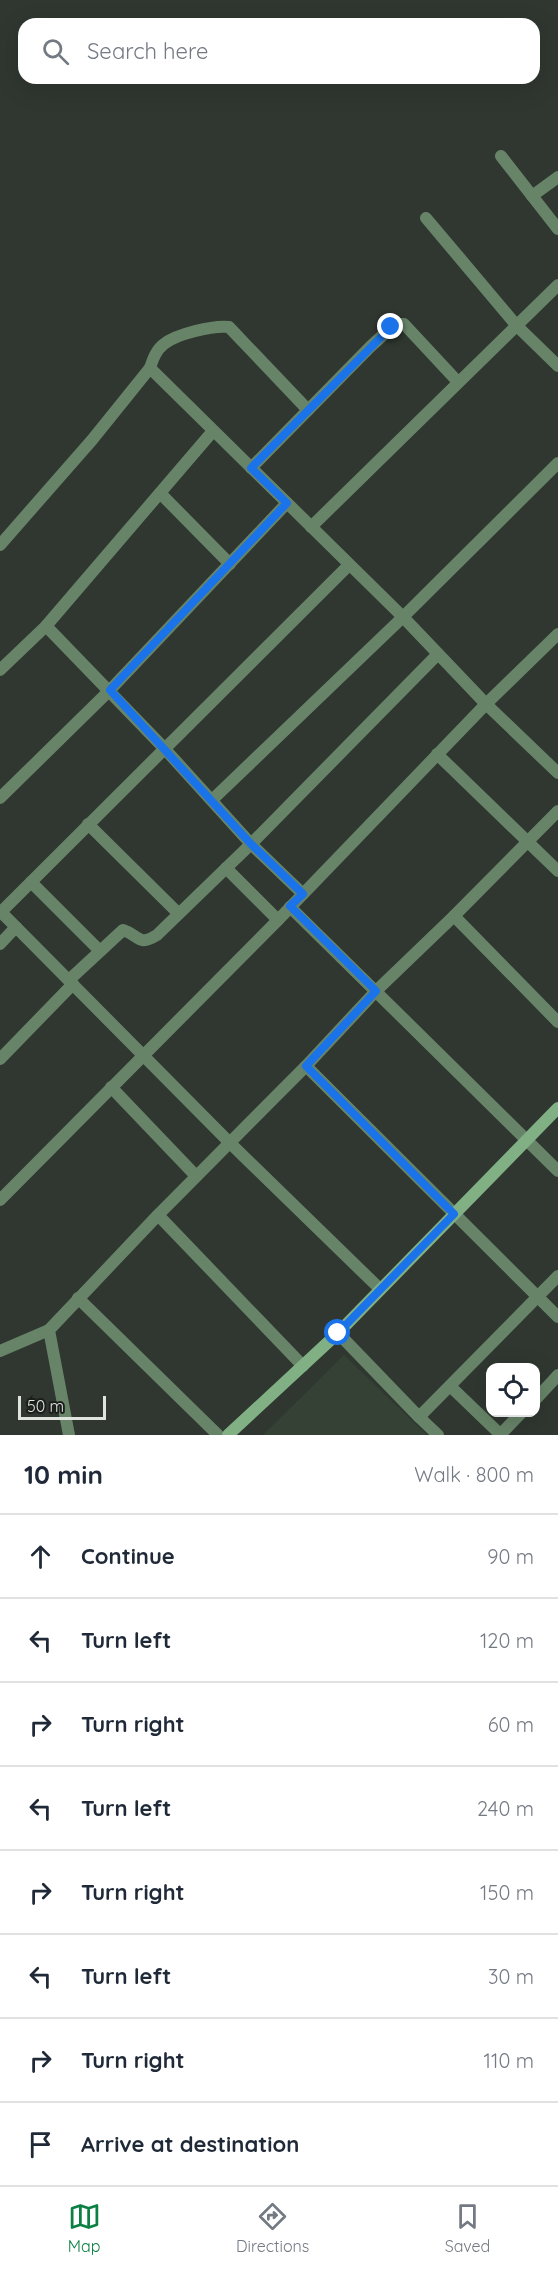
<!DOCTYPE html>
<meta charset="utf-8">
<style>
body{margin:0;font-family:Quicksand,sans-serif;background:#f2f2f3;color:#1f2937}
.controls{position:absolute;right:18px;bottom:18px;display:grid;overflow:hidden;border-radius:12px;box-shadow:0 6px 24px #0002}
.controls button{width:54px;height:54px;display:grid;place-items:center;padding:0;border:0;border-bottom:2px solid #e0e1e3;background:#fff;color:#1f2937;font:30px sans-serif}
.scale{position:absolute;left:18px;bottom:15px;width:88px;box-sizing:border-box;padding-left:6px;border:3px solid #dfe4df;border-top:0;font-size:16px;line-height:21px;white-space:nowrap;color:#dfe4df;-webkit-text-stroke:4px #1a1d1a;paint-order:stroke}
.stop{position:absolute;width:18px;height:18px;margin:-14px;border:4px solid #1a73e8;border-radius:50%;background:#fff}
.stop.end{background:#1a73e8;border-color:#fff;box-shadow:0 2px 6px #0008}
.list{margin:0;padding:0;list-style:none}
h2{display:flex;justify-content:space-between;align-items:center;height:78px;margin:0;padding:0 24px;font-size:26px}
h2 small{font-size:20px;font-weight:400;color:#747a83}
.list li{display:grid;grid-template-columns:39px 1fr auto;gap:18px;align-items:center;box-sizing:border-box;height:84px;padding:0 24px;border-top:2px solid #e0e1e3}
.list b{display:block;font-size:22px;white-space:nowrap}
.list em{font-size:20px;font-style:normal;color:#747a83}
.icon{flex:none;width:33px;height:33px;fill:none;stroke:currentColor;stroke-width:2;stroke-linecap:round;stroke-linejoin:round}
.map{position:relative;flex:none;width:558px;height:1435px;overflow:hidden}
.search{position:absolute;background:#fff;box-shadow:0 6px 24px #0002;left:18px;right:18px;top:18px;height:66px;display:flex;align-items:center;gap:15px;box-sizing:border-box;padding:0 21px;border-radius:18px;color:#747a83;font-size:22px}
.sheet{height:750px;background:#fff}
nav{display:flex;justify-content:space-around;align-items:center;box-sizing:border-box;height:84px;border-top:2px solid #e0e1e3;background:#fff;font-size:16px;color:#747a83}
nav a{display:grid;justify-items:center;gap:3px}
nav .on{color:#0b8043}
.map>svg:first-child{display:block}
.built{fill:#344134}
.lines{fill:none;stroke-linecap:round;stroke-linejoin:round}
.street{stroke:#678468;stroke-width:12}
.secondary{stroke:#81b084;stroke-width:12}
.route{stroke:#1a73e8;stroke-width:8}
</style>
<div class="map">
<svg width="558" height="1435" viewBox="0 0 558 1435">
<rect width="100%" height="100%" fill="#2f3730"/>
<!-- built -->
<polygon class="built" points="344,1355 427,1435 263,1435"/>
<g class="lines">
<!-- street -->
<g class="street">
<polyline points="501,156 558,229"/>
<polyline points="532,196 558,177"/>
<polyline points="426,218 517,326 558,366"/>
<path d="M150 368C153 359 156 350 164 344 176 334 214 325 229 327L308 410"/>
<polyline points="251,468 370,347 395,324 404,324 458,382"/>
<polyline points="160,493 230,564"/>
<polyline points="311,527 558,285"/>
<polyline points="0,545 92,440 150,368 403,617 486,704 558,773"/>
<polyline points="46,626 164,748 251,844 303,894"/>
<polyline points="0,670 46,626 213,431"/>
<polyline points="437,754 558,871"/>
<polyline points="0,798 110,690 287,503"/>
<polyline points="212,800 403,617 558,463"/>
<polyline points="88,824 178,913"/>
<polyline points="226,868 278,920"/>
<polyline points="31,882 100,951"/>
<polyline points="290,907 558,1171"/>
<polyline points="0,911 230,1143 380,1289"/>
<polyline points="1,912 349,565"/>
<polyline points="454,916 558,1022"/>
<polyline points="0,944 16,927"/>
<path d="M69 980 123 930C139 935 138 947 157 935L251 844 438 654"/>
<polyline points="0,1059 73,984"/>
<polyline points="306,1066 558,1317"/>
<polyline points="111,1087 196,1176"/>
<polyline points="0,1200 278,920 486,704 558,634"/>
<polyline points="158,1215 303,1366"/>
<polyline points="78,1298 218,1435"/>
<polyline points="338,1333 419,1417 558,1276"/>
<polyline points="0,1351 49,1330"/>
<polyline points="450,1386 501,1435"/>
<polyline points="536,1399 558,1375"/>
<polyline points="419,1417 438,1435"/>
<polyline points="69,1435 49,1330 158,1215 306,1066 376,991 454,916 558,811"/>
<polyline points="500,1435 522,1412"/>
</g>
<!-- secondary -->
<polyline class="secondary" points="228,1435 338,1333 558,1108"/>
</g>
<g class="lines">
<!-- route -->
<polyline class="route" points="338,1333 454,1214 306,1066 376,991 290,906 303,894 251,844 110,690 287,503 251,468 391,327"/>
</g>
</svg>
<div class="controls">
<button><svg class="icon" aria-label="locate" viewBox="0 0 24 24"><circle cx="12" cy="12" r="6"/><path d="M12 2v4M12 18v4M2 12h4M18 12h4"/></svg></button>
</div>
<div class="scale">50 m</div>
<div class="stop" style="left:338px;top:1333px"></div>
<div class="stop end" style="left:391px;top:327px"></div>
<div class="search"><svg class="icon" aria-label="search" viewBox="0 0 24 24"><circle cx="10" cy="10" r="6"/><path d="M15 15l6 6"/></svg>Search here</div>
</div>
<section class="sheet">
<h2>10 min<small>Walk · 800 m</small></h2>
<ul class="list">
<li><svg class="icon" aria-label="ahead" viewBox="0 0 24 24"><path d="M12 20V5M6 11l6-6 6 6"/></svg><div><b>Continue</b></div><em>90 m</em></li>
<li><svg class="icon" aria-label="left" viewBox="0 0 24 24"><path d="M17 20v-9H6M10 6l-5 5 5 5"/></svg><div><b>Turn left</b></div><em>120 m</em></li>
<li><svg class="icon" aria-label="right" viewBox="0 0 24 24"><path d="M7 20v-9h11M14 6l5 5-5 5"/></svg><div><b>Turn right</b></div><em>60 m</em></li>
<li><svg class="icon" aria-label="left" viewBox="0 0 24 24"><path d="M17 20v-9H6M10 6l-5 5 5 5"/></svg><div><b>Turn left</b></div><em>240 m</em></li>
<li><svg class="icon" aria-label="right" viewBox="0 0 24 24"><path d="M7 20v-9h11M14 6l5 5-5 5"/></svg><div><b>Turn right</b></div><em>150 m</em></li>
<li><svg class="icon" aria-label="left" viewBox="0 0 24 24"><path d="M17 20v-9H6M10 6l-5 5 5 5"/></svg><div><b>Turn left</b></div><em>30 m</em></li>
<li><svg class="icon" aria-label="right" viewBox="0 0 24 24"><path d="M7 20v-9h11M14 6l5 5-5 5"/></svg><div><b>Turn right</b></div><em>110 m</em></li>
<li><svg class="icon" aria-label="arrive" viewBox="0 0 24 24"><path d="M6 21V4h12l-3 4 3 4H6"/></svg><div><b>Arrive at destination</b></div></li>
</ul>
</section>
<nav>
<a class="on"><svg class="icon" aria-label="map" viewBox="0 0 24 24"><path d="M3 6l6-2 6 2 6-2v14l-6 2-6-2-6 2zM9 4v14M15 6v14"/></svg>Map</a>
<a><svg class="icon" aria-label="directions" viewBox="0 0 24 24"><path d="M12 3l9 9-9 9-9-9zM9 14v-3h6M13 9l2 2-2 2"/></svg>Directions</a>
<a><svg class="icon" aria-label="saved" viewBox="0 0 24 24"><path d="M7 4h10v16l-5-4-5 4z"/></svg>Saved</a>
</nav>
